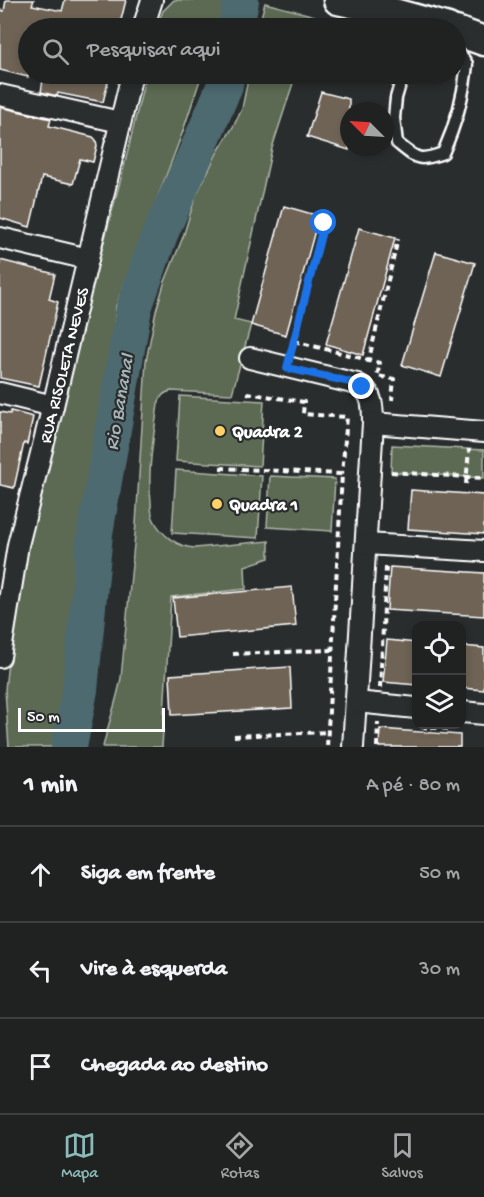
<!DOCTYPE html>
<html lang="pt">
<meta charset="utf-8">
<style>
body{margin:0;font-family:"Gochi Hand",sans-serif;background:#2d2f2f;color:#f1f3f6}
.controls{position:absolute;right:18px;bottom:18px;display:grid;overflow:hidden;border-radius:12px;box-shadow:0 3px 9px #0003}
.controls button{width:54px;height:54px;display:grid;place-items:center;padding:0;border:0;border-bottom:2px solid #3d3f40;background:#202222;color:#f1f3f6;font:30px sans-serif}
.compass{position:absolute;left:340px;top:102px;width:54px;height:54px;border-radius:50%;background:#202222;box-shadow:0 3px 9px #0003;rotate:294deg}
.scale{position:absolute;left:18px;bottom:15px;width:147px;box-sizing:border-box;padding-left:6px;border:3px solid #fff;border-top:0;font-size:16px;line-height:21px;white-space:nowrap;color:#fff;-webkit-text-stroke:4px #2a2d2e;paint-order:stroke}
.stop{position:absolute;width:18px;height:18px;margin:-14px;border:4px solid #1a73e8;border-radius:50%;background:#fff}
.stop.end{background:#1a73e8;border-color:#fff;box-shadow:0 2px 6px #0008}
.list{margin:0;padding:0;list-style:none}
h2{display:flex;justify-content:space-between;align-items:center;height:78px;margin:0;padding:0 24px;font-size:26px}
h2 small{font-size:20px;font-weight:400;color:#a2a4a5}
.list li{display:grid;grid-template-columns:39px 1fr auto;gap:18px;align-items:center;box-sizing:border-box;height:96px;padding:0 24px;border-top:2px solid #3d3f40}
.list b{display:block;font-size:22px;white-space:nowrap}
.list em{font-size:20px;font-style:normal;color:#a2a4a5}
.icon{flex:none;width:33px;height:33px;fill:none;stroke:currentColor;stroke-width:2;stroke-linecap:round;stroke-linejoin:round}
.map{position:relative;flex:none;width:484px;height:747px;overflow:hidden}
.search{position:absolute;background:#202222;box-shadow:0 3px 9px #0003;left:18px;right:18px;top:18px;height:66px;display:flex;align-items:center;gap:15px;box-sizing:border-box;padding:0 21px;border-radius:33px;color:#a2a4a5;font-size:22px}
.sheet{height:366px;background:#202222}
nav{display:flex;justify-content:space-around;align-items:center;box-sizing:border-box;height:84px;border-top:2px solid #3d3f40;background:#202222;font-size:16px;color:#a2a4a5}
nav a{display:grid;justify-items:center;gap:3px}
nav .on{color:#8bbbb9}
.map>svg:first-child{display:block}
.green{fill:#5b6a52;stroke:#adb4a8;stroke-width:1.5}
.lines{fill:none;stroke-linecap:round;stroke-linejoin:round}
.river{stroke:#4d6b70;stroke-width:36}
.building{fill:#6e6354;stroke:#fff;stroke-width:1.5}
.service-casing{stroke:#fff;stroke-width:15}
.minor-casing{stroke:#fff;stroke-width:24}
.secondary-casing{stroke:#fff;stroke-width:33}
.path{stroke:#fff;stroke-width:4;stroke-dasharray:6 4.5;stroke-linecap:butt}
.service{stroke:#2a2d2e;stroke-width:10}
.minor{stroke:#2a2d2e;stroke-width:20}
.secondary{stroke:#2a2d2e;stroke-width:28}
.route{stroke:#1a73e8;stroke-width:8}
.poi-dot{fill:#ffd166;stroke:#2a2d2e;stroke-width:2}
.labels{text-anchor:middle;stroke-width:4.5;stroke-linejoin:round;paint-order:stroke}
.street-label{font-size:18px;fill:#fff;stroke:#2a2d2e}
.poi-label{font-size:18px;font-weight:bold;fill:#fff;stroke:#2a2d2e;text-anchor:start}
.water-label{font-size:20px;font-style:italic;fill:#a6b5b8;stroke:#2a2d2e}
</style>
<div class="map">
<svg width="484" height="747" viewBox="0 0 484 747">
<rect width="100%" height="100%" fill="#2a2d2e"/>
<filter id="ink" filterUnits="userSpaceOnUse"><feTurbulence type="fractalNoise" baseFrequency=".0167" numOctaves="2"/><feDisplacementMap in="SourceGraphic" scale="12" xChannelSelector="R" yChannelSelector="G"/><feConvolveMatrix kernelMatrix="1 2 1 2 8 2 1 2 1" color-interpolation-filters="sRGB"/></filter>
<g filter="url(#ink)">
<!-- green -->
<g class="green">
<polygon points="174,0 221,0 224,3 224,10 217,28 156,28 163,11"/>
<polygon points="265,3 315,16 311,28 258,28"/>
<polygon points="146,74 202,74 182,134 116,306 104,420 99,486 78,677 64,747 9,747 5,690 8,661 23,576 39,499 85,312 124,167"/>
<path d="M249 74H296L272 148 234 320 251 324 232 394 171 391C163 393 161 396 158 404 154 436 147 469 151 502 151 508 151 515 154 520 162 536 178 547 195 548L269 541V558L245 566 246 589 171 597 162 747H103C108 724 117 701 121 678L136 524 146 361 156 311 164 284 183 237 195 198 217 153 233 127 242 109Z"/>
<polygon points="180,396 264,401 260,466 176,461"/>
<polygon points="392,445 484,450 484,478 391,472"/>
<polygon points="176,470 262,476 258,538 172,533"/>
<polygon points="270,476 335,479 332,531 267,527"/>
</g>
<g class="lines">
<!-- river -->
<g class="river">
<polyline points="236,28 241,0"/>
<polyline points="69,747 80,690 95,533 134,308 160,234 198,149 225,85 227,74"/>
</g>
</g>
<!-- building -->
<g class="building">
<polygon points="6,0 34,0 32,5 62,11 65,0 126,0 119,28 28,28 28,77 0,70 0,10 4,11"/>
<polygon points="44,74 110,74 103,102 58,93 57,96 41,92"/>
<polygon points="321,92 349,99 349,150 307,137"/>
<polygon points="0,107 51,119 49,126 93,137 96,140 97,146 93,162 80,159 73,184 42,177 30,227 0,218"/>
<polygon points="284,206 319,216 286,335 251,325"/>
<polygon points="359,228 395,238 363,355 326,344"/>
<polygon points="436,252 475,263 441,377 402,365"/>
<polygon points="0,260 55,274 49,299 58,302 39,386 0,378"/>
<polygon points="11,411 33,417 27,444 24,443 14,488 0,485 0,412 10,414"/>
<polygon points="411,490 484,495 484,534 408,529"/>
<polygon points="390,567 484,573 484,616 387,610"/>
<polygon points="292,587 296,626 177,637 173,598"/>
<polygon points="387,640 417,643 417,685 383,682"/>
<polygon points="462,646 484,648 484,690 462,688"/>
<polygon points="290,667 292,708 172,715 170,675"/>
<polygon points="380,729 460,735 460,747 379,747"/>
</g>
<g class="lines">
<!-- service casing -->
<g class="service-casing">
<path id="service" d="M403 74 396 98 394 118 397 143C417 159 418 162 443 153 456 124 464 95 467 64L457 49 460 33"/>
</g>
<!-- minor casing -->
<g class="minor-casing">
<g id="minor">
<polyline points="143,28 152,0"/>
<polyline points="0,95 120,122"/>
<polyline points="0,238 88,259"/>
<path d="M250 358 357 384C373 391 373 408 373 423L353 747"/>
<polyline points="0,393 53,406"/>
<polyline points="373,423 484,432"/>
<polyline points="366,544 484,551"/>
<polyline points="0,657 18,545 53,406 132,74"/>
<polyline points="356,702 416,708"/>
<polyline points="462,712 484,714"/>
</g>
</g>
<!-- secondary casing -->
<g class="secondary-casing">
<g id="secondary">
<polyline points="338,0 383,10 448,28"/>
<polyline points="456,31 484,41"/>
</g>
</g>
<!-- path -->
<g class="path">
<polyline points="294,341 380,363 377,376 394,379 392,400"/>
<polyline points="292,349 324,223"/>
<polyline points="368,363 398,239"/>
<polyline points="247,393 304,402 303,414 347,417 342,474"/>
<polyline points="220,468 342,474 327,747"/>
<polyline points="391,472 484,478"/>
<polyline points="466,484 469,449"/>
<polyline points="233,654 332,650"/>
<polyline points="380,688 386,567"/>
<polyline points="421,727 452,729"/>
<polyline points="234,736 328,732"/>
<polyline points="377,747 378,722"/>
</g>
<!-- service -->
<use href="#service" class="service"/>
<!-- minor -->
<use href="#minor" class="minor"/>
<!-- secondary -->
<use href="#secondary" class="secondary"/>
</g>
</g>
<g class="lines" filter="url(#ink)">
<!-- route -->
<polyline class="route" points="324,223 287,368 350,382 362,387"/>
</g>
<!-- markers -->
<g class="poi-dot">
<circle cx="220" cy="431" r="6"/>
<circle cx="217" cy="504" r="6"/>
</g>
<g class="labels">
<!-- street labels -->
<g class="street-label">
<text transform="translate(63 365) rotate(-76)" y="6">RUA RISOLETA NEVES</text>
</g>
<!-- poi labels -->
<g class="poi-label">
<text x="232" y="437">Quadra 2</text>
<text x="229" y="510">Quadra 1</text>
</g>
<!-- water labels -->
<g class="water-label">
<text transform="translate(118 402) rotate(-80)" y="7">Rio Bananal</text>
</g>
</g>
</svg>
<div class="controls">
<button><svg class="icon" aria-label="locate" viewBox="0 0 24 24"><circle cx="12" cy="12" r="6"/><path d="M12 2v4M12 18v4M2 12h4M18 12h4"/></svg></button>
<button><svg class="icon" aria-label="layers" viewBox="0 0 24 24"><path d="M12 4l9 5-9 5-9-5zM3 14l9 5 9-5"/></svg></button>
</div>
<svg class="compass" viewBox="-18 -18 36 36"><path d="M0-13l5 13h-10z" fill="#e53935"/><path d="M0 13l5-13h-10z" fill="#a2a4a5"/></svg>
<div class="scale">50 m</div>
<div class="stop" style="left:324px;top:223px"></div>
<div class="stop end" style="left:362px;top:387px"></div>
<div class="search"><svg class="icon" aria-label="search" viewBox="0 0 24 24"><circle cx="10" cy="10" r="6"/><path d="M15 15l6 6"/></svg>Pesquisar aqui</div>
</div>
<section class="sheet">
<h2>1 min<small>A pé · 80 m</small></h2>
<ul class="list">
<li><svg class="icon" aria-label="ahead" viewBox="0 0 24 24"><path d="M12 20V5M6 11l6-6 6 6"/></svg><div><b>Siga em frente</b></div><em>50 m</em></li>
<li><svg class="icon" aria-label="left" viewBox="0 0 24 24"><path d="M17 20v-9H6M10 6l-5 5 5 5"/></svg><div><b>Vire à esquerda</b></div><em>30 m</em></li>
<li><svg class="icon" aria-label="arrive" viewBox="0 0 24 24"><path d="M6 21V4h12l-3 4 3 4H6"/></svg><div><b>Chegada ao destino</b></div></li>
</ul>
</section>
<nav>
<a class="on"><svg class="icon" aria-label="map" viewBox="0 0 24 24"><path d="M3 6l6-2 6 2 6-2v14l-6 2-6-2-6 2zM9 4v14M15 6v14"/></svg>Mapa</a>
<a><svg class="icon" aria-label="directions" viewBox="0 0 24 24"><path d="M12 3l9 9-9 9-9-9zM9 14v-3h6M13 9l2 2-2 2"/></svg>Rotas</a>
<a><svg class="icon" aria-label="saved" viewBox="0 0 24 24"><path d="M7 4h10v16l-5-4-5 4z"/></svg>Salvos</a>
</nav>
